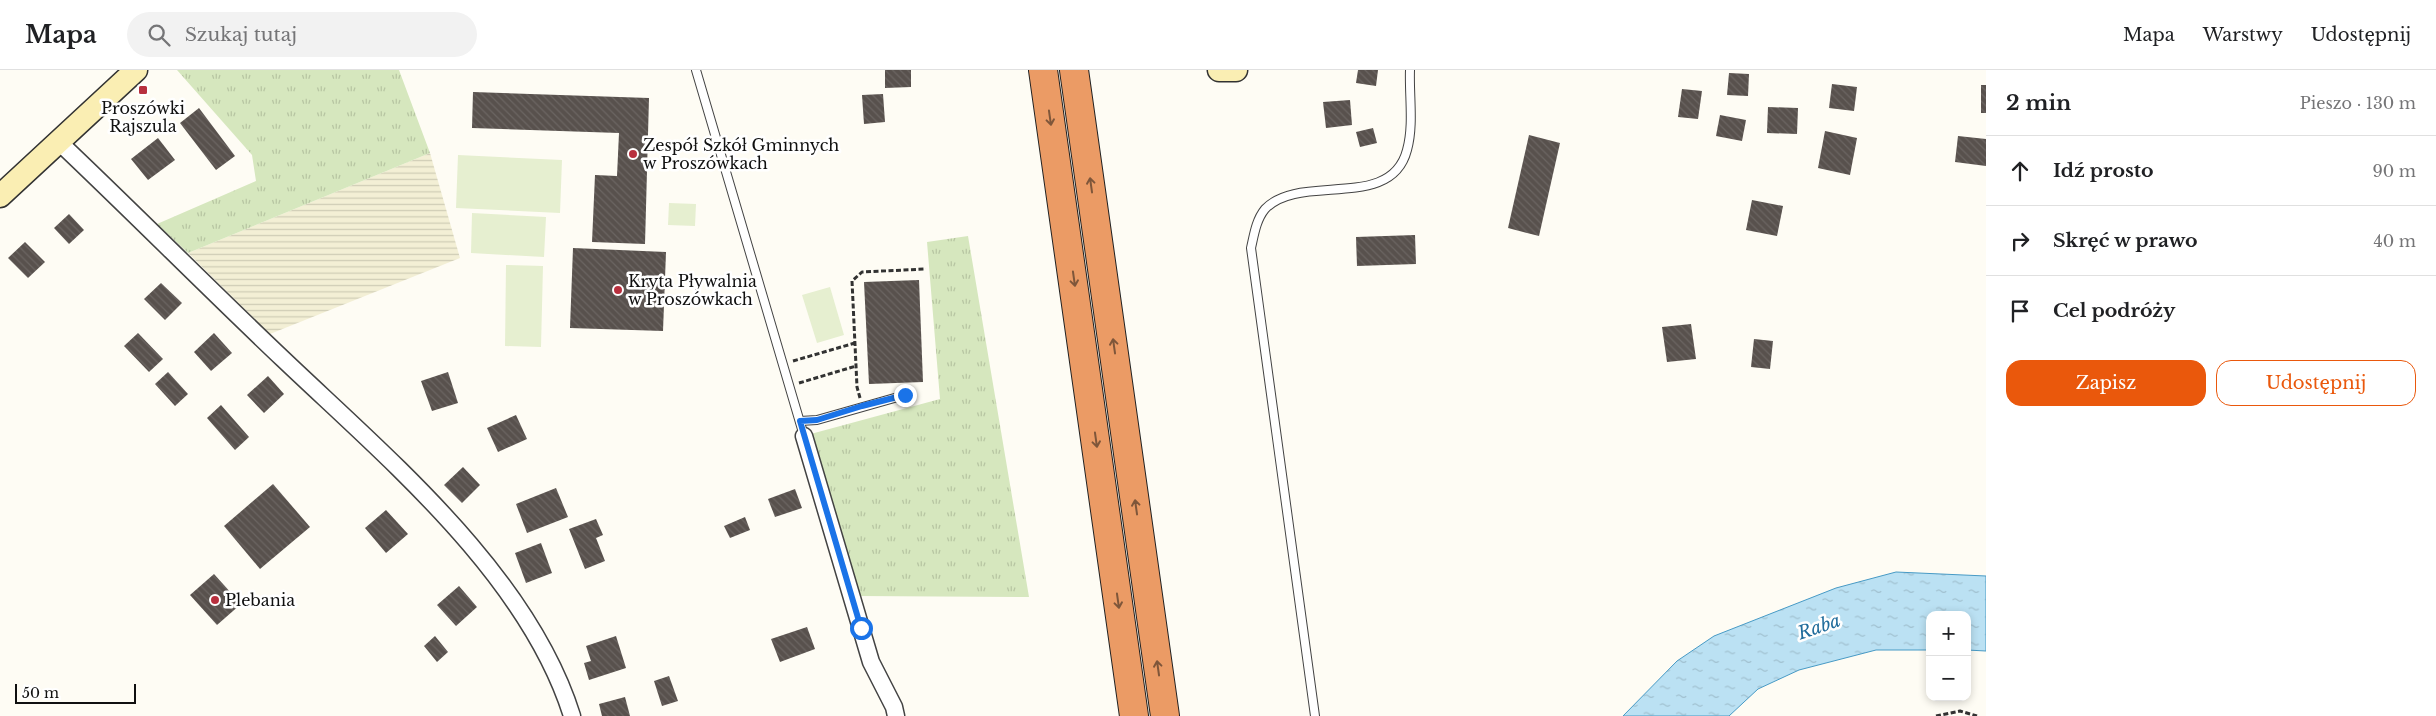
<!DOCTYPE html>
<html lang="pl">
<meta charset="utf-8">
<style>
body{margin:0;font-family:"Libre Baskerville",serif;background:#f2f2f2;color:#202124}
.controls{position:absolute;right:15px;bottom:15px;display:grid;overflow:hidden;border-radius:10px;box-shadow:0 2px 8px #0003}
.controls button{width:45px;height:45px;display:grid;place-items:center;padding:0;border:0;border-bottom:1px solid #e0e0e0;background:#fff;color:#202124;font:25px sans-serif}
.scale{position:absolute;left:15px;bottom:12px;width:121px;box-sizing:border-box;padding-left:5px;border:2px solid #101010;border-top:0;font-size:14px;line-height:18px;white-space:nowrap;color:#101010;-webkit-text-stroke:4px #fff;paint-order:stroke}
.stop{position:absolute;width:15px;height:15px;margin:-11px;border:4px solid #1a73e8;border-radius:50%;background:#fff}
.stop.end{background:#1a73e8;border-color:#fff;box-shadow:0 1px 5px #0008}
.list{margin:0;padding:0;list-style:none}
h2{display:flex;justify-content:space-between;align-items:center;height:65px;margin:0;padding:0 20px;font-size:21px}
h2 small{font-size:16px;font-weight:400;color:#757577}
.list li{display:grid;grid-template-columns:32px 1fr auto;gap:15px;align-items:center;box-sizing:border-box;height:70px;padding:0 20px;border-top:1px solid #e0e0e0}
.list b{display:block;font-size:19px;white-space:nowrap}
.list em{font-size:16px;font-style:normal;color:#757577}
.actions{display:flex;gap:10px;padding:15px 20px}
.actions a{flex:1;padding:11px 0;border:1px solid #ea580c;border-radius:15px;text-align:center;font-size:18px;color:#ea580c}
.actions .main{background:#ea580c;color:#fff}
.icon{flex:none;width:28px;height:28px;fill:none;stroke:currentColor;stroke-width:2;stroke-linecap:round;stroke-linejoin:round}
.map{position:relative;flex:none;width:1986px;height:646px;overflow:hidden}
header{display:flex;align-items:center;gap:30px;box-sizing:border-box;height:70px;padding:0 25px;background:#fff;border-bottom:1px solid #e0e0e0}
header strong{font-size:24px}
nav{display:flex;gap:28px;margin-inline-start:auto;font-size:18px}
.search{width:350px;height:45px;background:#f2f2f2;display:flex;align-items:center;gap:12px;box-sizing:border-box;padding:0 18px;border-radius:28px;color:#757577;font-size:19px}
main{display:flex}
aside{flex:1;background:#fff}
.map>svg:first-child{display:block}
.farmland{fill:url(#farmland-rules)}
.grass{fill:url(#grass-tufts)}
.pitch{fill:#e6efd0}
.water{fill:url(#water-ripples);stroke:#479ac5}
.building{fill:url(#building-back-hatch)}
.lines{fill:none;stroke-linecap:round;stroke-linejoin:round}
.service-casing{stroke:#434343;stroke-width:10}
.minor-casing{stroke:#434343;stroke-width:19}
.secondary-casing{stroke:#323232;stroke-width:25}
.motorway-casing{stroke:#212121;stroke-width:30}
.path{stroke:#323232;stroke-width:3;stroke-dasharray:5 2.5;stroke-linecap:butt}
.service{stroke:#fff;stroke-width:8}
.minor{stroke:#fff;stroke-width:16}
.secondary{stroke:#faeeb3;stroke-width:22}
.motorway{stroke:#eb9b65;stroke-width:28}
.oneway{stroke:#7e563a}
.route{stroke:#1a73e8;stroke-width:6}
.poi-dot{fill:#b8303e;stroke:#fff;stroke-width:2}
.labels{text-anchor:middle;stroke-width:5;stroke-linejoin:round;paint-order:stroke}
.poi-label{font-size:16px;fill:#101010;stroke:#fff;text-anchor:start}
.water-label{font-size:18px;font-style:italic;fill:#206c9b;stroke:#fff}
</style>
<header>
<strong>Mapa</strong>
<div class="search"><svg class="icon" aria-label="search" viewBox="0 0 24 24"><circle cx="10" cy="10" r="6"/><path d="M15 15l6 6"/></svg>Szukaj tutaj</div>
<nav><a>Mapa</a><a>Warstwy</a><a>Udostępnij</a></nav>
</header>
<main>
<div class="map">
<svg width="1986" height="646" viewBox="0 0 1986 646">
<defs>
<pattern id="farmland-rules" width="6" height="5" patternUnits="userSpaceOnUse" patternTransform="scale(1.25)"><rect width="6" height="5" fill="#f3efd5"/><path d="M0 2.5h6" fill="none" stroke="#cfccb6"/></pattern>
<pattern id="grass-tufts" width="24" height="20" patternUnits="userSpaceOnUse" patternTransform="scale(1.25)"><rect width="24" height="20" fill="#d6e7be"/><path d="M3 7l-1-3M5 7V3M7 7l1-3M15 17l-1-3M17 17v-4M19 17l1-3" fill="none" stroke="#b7c5a2"/></pattern>
<pattern id="water-ripples" width="26" height="14" patternUnits="userSpaceOnUse" patternTransform="scale(1.25)"><rect width="26" height="14" fill="#bbe1f3"/><path d="M2 4q2-2 4 0t4 0M15 11q2-2 4 0t4 0" fill="none" stroke="#a0c0cf"/></pattern>
<pattern id="building-back-hatch" width="6" height="6" patternUnits="userSpaceOnUse" patternTransform="scale(1.25)"><rect width="6" height="6" fill="#58514d"/><path d="M-1 5l2 2M0 0l6 6M5-1l2 2" fill="none" stroke="#6b6562"/></pattern>
</defs>
<rect width="100%" height="100%" fill="#fefcf4"/>
<!-- farmland -->
<polygon class="farmland" points="430,83 460,188 270,264 188,183"/>
<!-- grass -->
<g class="grass">
<polygon points="177,0 399,0 430,83 188,183 157,154 256,111 252,85"/>
<polygon points="968,166 1029,527 857,526 807,365 940,329 927,172"/>
</g>
<!-- pitch -->
<g class="pitch">
<polygon points="458,85 562,90 560,143 456,138"/>
<polygon points="669,133 696,134 695,156 668,155"/>
<polygon points="472,143 546,147 544,187 471,183"/>
<polygon points="506,195 543,196 541,277 505,276"/>
<polygon points="830,217 844,265 817,273 802,225"/>
</g>
<!-- water -->
<polygon class="water" points="1896,502 1986,506 1986,581 1967,580 1967,545 1930,545 1930,580 1876,580 1799,600 1758,619 1729,646 1623,646 1677,591 1714,566 1836,518"/>
<!-- building -->
<g class="building">
<polygon points="885,0 911,0 911,17 885,18"/>
<polygon points="1358,0 1378,0 1376,16 1356,13"/>
<polygon points="1729,3 1749,4 1748,26 1727,25"/>
<polygon points="1832,14 1857,17 1854,41 1829,38"/>
<rect x="1981" y="15" width="5" height="28"/>
<polygon points="1682,19 1702,21 1698,49 1678,47"/>
<polygon points="473,22 649,28 645,174 592,172 595,105 617,106 619,63 472,58"/>
<polygon points="883,24 885,52 864,54 862,25"/>
<polygon points="1350,30 1352,55 1326,58 1323,32"/>
<polygon points="1768,37 1798,38 1797,64 1767,63"/>
<polygon points="199,38 235,86 216,100 180,53"/>
<polygon points="1720,45 1746,50 1742,71 1716,66"/>
<polygon points="1373,58 1377,73 1360,77 1356,62"/>
<polygon points="1825,61 1857,68 1850,105 1818,98"/>
<polygon points="1529,65 1560,73 1539,166 1508,158"/>
<polygon points="1958,66 1986,69 1986,96 1955,92"/>
<polygon points="158,68 175,90 148,110 131,89"/>
<polygon points="1752,130 1783,136 1777,166 1746,160"/>
<polygon points="69,144 84,160 69,174 54,158"/>
<polygon points="1415,165 1416,194 1357,196 1356,167"/>
<polygon points="25,172 45,192 28,208 8,188"/>
<polygon points="573,178 666,182 663,261 570,258"/>
<polygon points="919,210 923,312 869,314 864,212"/>
<polygon points="161,213 182,233 165,250 144,229"/>
<polygon points="1691,254 1696,289 1667,292 1662,257"/>
<polygon points="138,263 163,289 149,302 124,276"/>
<polygon points="214,263 232,283 211,301 194,282"/>
<polygon points="1754,269 1773,271 1770,299 1751,297"/>
<polygon points="168,302 188,324 175,336 155,314"/>
<polygon points="448,302 458,333 432,341 421,311"/>
<polygon points="268,306 284,324 264,343 247,325"/>
<polygon points="221,335 249,367 235,380 207,348"/>
<polygon points="516,345 527,369 498,382 487,358"/>
<polygon points="463,397 480,415 462,433 444,415"/>
<polygon points="273,414 310,457 260,499 224,456"/>
<polygon points="556,418 568,447 527,463 516,434"/>
<polygon points="795,419 802,438 775,447 768,429"/>
<polygon points="386,440 408,464 386,483 365,458"/>
<polygon points="745,447 750,460 730,468 724,456"/>
<polygon points="596,449 603,465 596,468 605,491 585,499 569,459"/>
<polygon points="541,473 552,503 526,513 515,483"/>
<polygon points="214,504 241,534 217,555 190,525"/>
<polygon points="459,516 477,537 456,556 437,535"/>
<polygon points="807,557 815,579 780,592 771,569"/>
<polygon points="435,566 448,582 437,592 424,576"/>
<polygon points="616,566 626,598 589,610 584,593 591,591 586,576"/>
<polygon points="669,606 678,631 662,636 654,611"/>
<polygon points="625,627 630,646 602,646 599,634"/>
</g>
<g class="lines">
<!-- service casing -->
<g class="service-casing">
<g id="service">
<polyline points="696,0 804,366"/>
<polyline points="800,351 817,350 905,325"/>
<path d="M1315 646 1251 178C1254 165 1256 150 1265 139 1300 102 1391 142 1407 80 1414 55 1409 26 1410 0"/>
</g>
</g>
<!-- minor casing -->
<g class="minor-casing">
<g id="minor">
<path d="M59 72C135 144 208 218 283 289 388 389 528 505 572 646"/>
<polyline points="804,366 871,592 894,637 896,646"/>
</g>
</g>
<!-- secondary casing -->
<g class="secondary-casing">
<g id="secondary">
<polyline points="1219,0 1236,0"/>
<polyline points="0,126 136,0"/>
</g>
</g>
<!-- motorway casing -->
<g class="motorway-casing">
<g id="motorway">
<polyline points="1043,0 1134,646"/>
<polyline points="1074,0 1165,646"/>
</g>
</g>
<!-- path -->
<g class="path">
<polyline points="793,291 855,273"/>
<polyline points="799,313 856,296"/>
<polyline points="860,328 857,317 852,211 862,202 926,199"/>
<polyline points="1936,646 1960,641 1977,646"/>
</g>
<!-- service -->
<use href="#service" class="service"/>
<!-- minor -->
<use href="#minor" class="minor"/>
<!-- secondary -->
<use href="#secondary" class="secondary"/>
<!-- motorway -->
<use href="#motorway" class="motorway"/>
</g>
<!-- one-way arrows -->
<defs><path id="oneway-shaft" d="M-6 0H5M1.5-3L5.5 0L1.5 3" fill="none" stroke-width="1.6" stroke-linecap="round" stroke-linejoin="round" transform="scale(1.25)"/></defs>
<g class="oneway">
<use href="#oneway-shaft" transform="translate(1050 48) rotate(82)"/>
<use href="#oneway-shaft" transform="translate(1091 115) rotate(-98)"/>
<use href="#oneway-shaft" transform="translate(1074 209) rotate(82)"/>
<use href="#oneway-shaft" transform="translate(1114 276) rotate(-98)"/>
<use href="#oneway-shaft" transform="translate(1096 370) rotate(82)"/>
<use href="#oneway-shaft" transform="translate(1136 437) rotate(-98)"/>
<use href="#oneway-shaft" transform="translate(1118 531) rotate(82)"/>
<use href="#oneway-shaft" transform="translate(1158 598) rotate(-98)"/>
</g>
<g class="lines">
<!-- route -->
<polyline class="route" points="861,558 800,351 817,350 862,336 905,325"/>
</g>
<!-- markers -->
<g class="poi-dot">
<rect x="138" y="15" width="10" height="10" rx="2.5"/>
<circle cx="633" cy="84" r="5"/>
<circle cx="618" cy="220" r="5"/>
<circle cx="215" cy="530" r="5"/>
</g>
<g class="labels">
<!-- poi labels -->
<g class="poi-label">
<text x="143" y="44" text-anchor="middle">Proszówki<tspan x="143" dy="18">Rajszula</tspan></text>
<text x="643" y="81">Zespół Szkół Gminnych<tspan x="643" dy="18">w Proszówkach</tspan></text>
<text x="628" y="217">Kryta Pływalnia<tspan x="628" dy="18">w Proszówkach</tspan></text>
<text x="225" y="536">Plebania</text>
</g>
<!-- water labels -->
<g class="water-label">
<text transform="translate(1819 557) rotate(-19)" y="6">Raba</text>
</g>
</g>
</svg>
<div class="controls">
<button>+</button>
<button>−</button>
</div>
<div class="scale">50 m</div>
<div class="stop" style="left:861px;top:558px"></div>
<div class="stop end" style="left:905px;top:325px"></div>
</div>
<aside>
<h2>2 min<small>Pieszo · 130 m</small></h2>
<ul class="list">
<li><svg class="icon" aria-label="ahead" viewBox="0 0 24 24"><path d="M12 20V5M6 11l6-6 6 6"/></svg><div><b>Idź prosto</b></div><em>90 m</em></li>
<li><svg class="icon" aria-label="right" viewBox="0 0 24 24"><path d="M7 20v-9h11M14 6l5 5-5 5"/></svg><div><b>Skręć w prawo</b></div><em>40 m</em></li>
<li><svg class="icon" aria-label="arrive" viewBox="0 0 24 24"><path d="M6 21V4h12l-3 4 3 4H6"/></svg><div><b>Cel podróży</b></div></li>
</ul>
<div class="actions"><a class="main">Zapisz</a><a>Udostępnij</a></div>
</aside>
</main>
